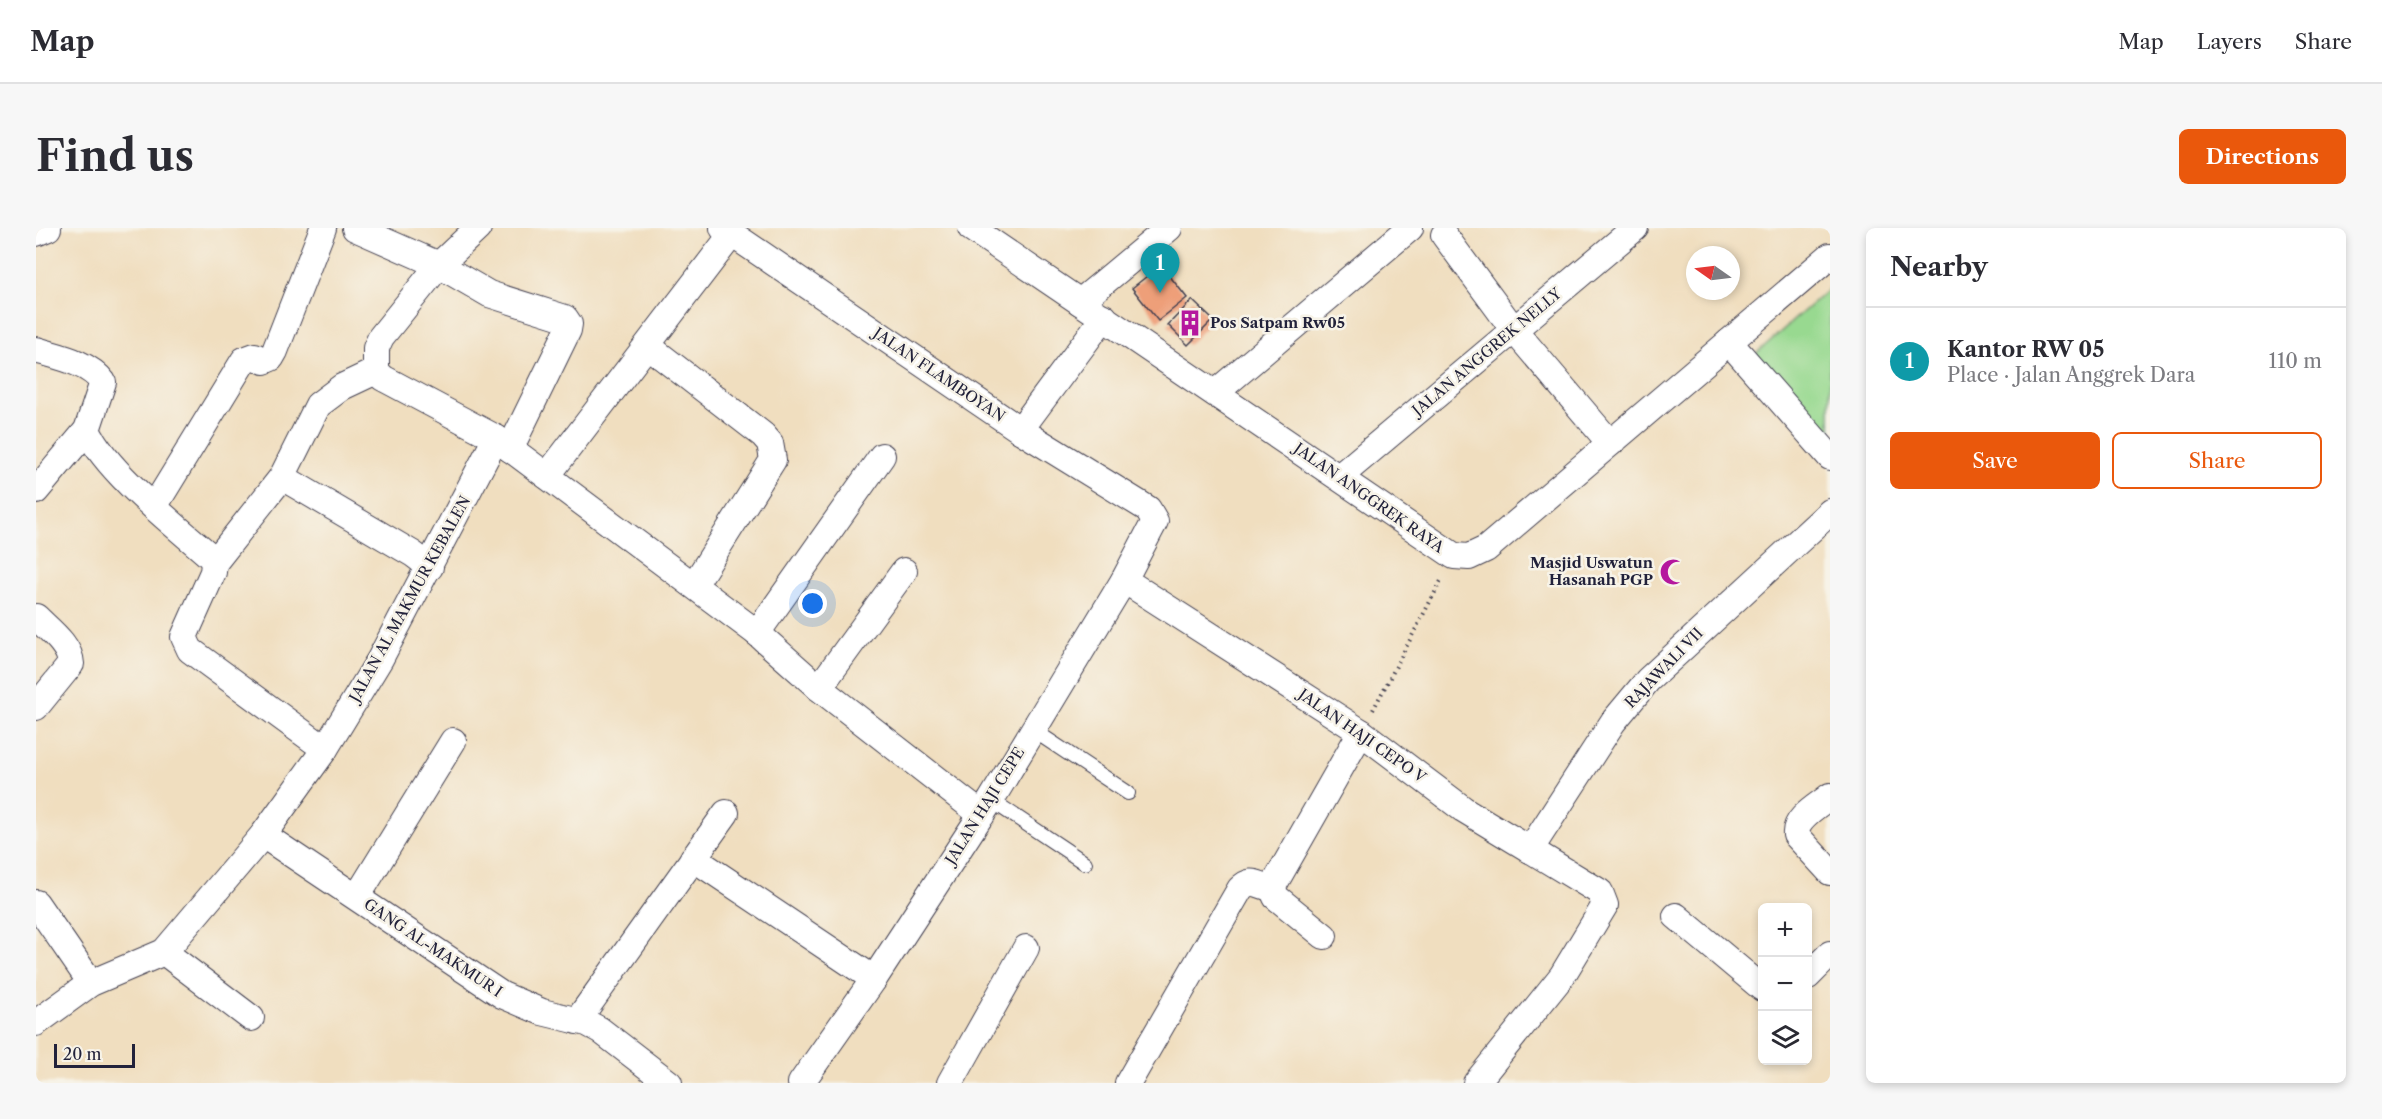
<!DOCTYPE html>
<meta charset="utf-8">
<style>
body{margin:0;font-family:"Libre Caslon Text",serif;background:#f7f7f7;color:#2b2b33}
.controls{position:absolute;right:18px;bottom:18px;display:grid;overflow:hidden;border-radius:9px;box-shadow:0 3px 9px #0003}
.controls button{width:54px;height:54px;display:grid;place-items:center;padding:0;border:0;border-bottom:2px solid #e1e1e2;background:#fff;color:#2b2b33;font:30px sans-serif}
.compass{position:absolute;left:1650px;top:18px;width:54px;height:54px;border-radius:50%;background:#fff;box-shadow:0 3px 9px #0003;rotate:284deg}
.scale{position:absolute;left:18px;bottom:15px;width:81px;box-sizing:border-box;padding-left:6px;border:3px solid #22223b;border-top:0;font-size:16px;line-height:21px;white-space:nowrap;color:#22223b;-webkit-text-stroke:4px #f7f3e8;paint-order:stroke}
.you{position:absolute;left:777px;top:376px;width:21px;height:21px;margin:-15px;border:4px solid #fff;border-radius:50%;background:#1a73e8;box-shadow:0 0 0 9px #1a73e833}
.badge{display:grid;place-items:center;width:39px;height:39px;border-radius:50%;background:#ea580c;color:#fff;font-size:20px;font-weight:700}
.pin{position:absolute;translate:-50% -50px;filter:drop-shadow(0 2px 3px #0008)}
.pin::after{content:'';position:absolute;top:32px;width:21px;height:18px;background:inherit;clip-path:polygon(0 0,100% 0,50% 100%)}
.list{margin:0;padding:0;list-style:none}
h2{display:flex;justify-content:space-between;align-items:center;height:78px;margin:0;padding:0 24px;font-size:26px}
h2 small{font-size:20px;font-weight:400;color:#7c7c81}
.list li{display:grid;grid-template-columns:39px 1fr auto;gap:18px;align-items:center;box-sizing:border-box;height:108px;padding:0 24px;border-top:2px solid #e1e1e2}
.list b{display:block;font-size:22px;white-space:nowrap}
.list p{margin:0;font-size:20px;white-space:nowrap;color:#7c7c81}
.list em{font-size:20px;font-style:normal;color:#7c7c81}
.actions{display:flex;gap:12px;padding:18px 24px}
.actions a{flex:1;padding:14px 0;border:2px solid #ea580c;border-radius:9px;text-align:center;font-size:21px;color:#ea580c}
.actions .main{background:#ea580c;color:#fff}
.icon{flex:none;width:33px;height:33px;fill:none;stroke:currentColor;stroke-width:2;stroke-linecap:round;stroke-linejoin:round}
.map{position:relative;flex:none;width:1794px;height:855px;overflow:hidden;border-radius:9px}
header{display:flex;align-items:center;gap:36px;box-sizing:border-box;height:84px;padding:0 30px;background:#fff;border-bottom:2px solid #e1e1e2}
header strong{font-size:28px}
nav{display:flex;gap:33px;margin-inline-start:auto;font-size:21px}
.intro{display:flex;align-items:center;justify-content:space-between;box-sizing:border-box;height:144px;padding:0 36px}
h1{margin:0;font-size:42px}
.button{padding:15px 27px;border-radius:9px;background:#ea580c;color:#fff;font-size:21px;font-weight:700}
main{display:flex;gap:36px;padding:0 36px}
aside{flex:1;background:#fff;border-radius:9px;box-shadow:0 3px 9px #0003}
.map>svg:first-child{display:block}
.green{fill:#98d990;stroke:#5d7e66;stroke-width:1.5}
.building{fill:#ee9f79}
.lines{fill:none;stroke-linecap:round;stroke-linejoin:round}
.lane-casing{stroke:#413e4f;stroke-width:16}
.street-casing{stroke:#413e4f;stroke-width:28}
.path{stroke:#413e4f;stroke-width:4;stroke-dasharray:1.5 4.5;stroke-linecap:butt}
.lane{stroke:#fff;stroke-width:14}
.street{stroke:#fff;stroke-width:26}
.labels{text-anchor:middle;stroke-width:5;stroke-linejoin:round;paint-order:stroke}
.poi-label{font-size:15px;font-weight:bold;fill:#22223b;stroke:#f7f3e8;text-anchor:start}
.street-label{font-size:15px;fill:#22223b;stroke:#f7f3e8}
</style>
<header>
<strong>Map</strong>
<nav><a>Map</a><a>Layers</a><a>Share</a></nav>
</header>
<div class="intro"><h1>Find us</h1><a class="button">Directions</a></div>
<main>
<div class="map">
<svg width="1794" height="855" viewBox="0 0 1794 855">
<rect width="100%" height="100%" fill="#f7f3e8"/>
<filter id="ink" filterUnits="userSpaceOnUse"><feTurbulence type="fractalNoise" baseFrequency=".0167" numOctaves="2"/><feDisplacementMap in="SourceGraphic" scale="12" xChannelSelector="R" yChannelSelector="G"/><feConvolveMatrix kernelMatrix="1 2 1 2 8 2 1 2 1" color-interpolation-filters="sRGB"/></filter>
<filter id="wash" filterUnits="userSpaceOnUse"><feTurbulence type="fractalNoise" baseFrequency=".008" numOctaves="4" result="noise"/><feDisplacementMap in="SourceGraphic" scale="24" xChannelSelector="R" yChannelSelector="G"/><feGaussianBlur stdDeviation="1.35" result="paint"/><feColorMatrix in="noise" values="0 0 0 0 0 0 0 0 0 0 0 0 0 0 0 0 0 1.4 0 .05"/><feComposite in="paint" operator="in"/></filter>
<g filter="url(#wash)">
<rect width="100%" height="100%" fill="#f0debf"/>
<!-- green -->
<polygon class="green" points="1794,60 1794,224 1715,130"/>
<g id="blocks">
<!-- building -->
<g class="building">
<polygon points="1125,37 1151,70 1122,93 1096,60"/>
<polygon points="1156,72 1177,92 1152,117 1132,97"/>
</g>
</g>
</g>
<g filter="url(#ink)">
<use href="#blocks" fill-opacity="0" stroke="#413e4f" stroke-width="1.5"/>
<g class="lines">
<!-- lane casing -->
<g class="lane-casing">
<g id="lane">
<polyline points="997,502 1092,565"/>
<polyline points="955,572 1049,635"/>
</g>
</g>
<!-- street casing -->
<g class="street-casing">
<g id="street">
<polyline points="319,0 403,37 453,66 529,90 533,96 532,102 474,221"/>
<polyline points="442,0 403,37 345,109 340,120 340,143 347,150 460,210 721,405 783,460 946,587"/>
<polyline points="687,0 984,202 1112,281 1119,293 1088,352 955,572 838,751 765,855"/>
<polyline points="935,0 1418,328 1433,329 1450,321 1794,28"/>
<polyline points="0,5 12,0"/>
<polyline points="1408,7 1478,102 1574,215"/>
<polyline points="1044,74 1133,0"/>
<polyline points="1693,114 1794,229"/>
<polyline points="612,118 727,207 734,215 737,232 658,357"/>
<path d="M0 122C23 129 52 134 67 154L51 202 0 263"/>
<polyline points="1179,165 1374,0"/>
<path d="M51 202C73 246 138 296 175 329L178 335"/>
<polyline points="984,202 1068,89"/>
<polyline points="511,248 696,6"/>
<polyline points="246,249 377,326 394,339"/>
<polyline points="1303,249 1599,0"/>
<polyline points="118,279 208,132 219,128 228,133 235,130 239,123 287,0"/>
<polyline points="1088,352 1325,504 1427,581 1564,664 1569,677 1526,748 1440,855"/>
<path d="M0 389C13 402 34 417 35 436L0 479"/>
<polyline points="721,405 846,228"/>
<polyline points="783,460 868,343"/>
<polyline points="289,521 154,422 148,409 177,344 178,335 246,249 282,177 306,159 340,143"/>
<path d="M1794 568C1782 578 1758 590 1760 607L1794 644"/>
<polyline points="227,607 466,767 506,784 551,795 564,802 633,855"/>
<polyline points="1494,622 1577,494 1612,452 1794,284"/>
<polyline points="657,630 838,751"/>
<polyline points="1236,660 1325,504"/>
<polyline points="1236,660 1240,669 1288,708"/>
<polyline points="321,669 417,513"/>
<polyline points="0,675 55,755"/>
<polyline points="1640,688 1726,760"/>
<polyline points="128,724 215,790"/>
<polyline points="1772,748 1794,726"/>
<polyline points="541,793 690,585"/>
<polyline points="0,795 55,755 128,724 227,607 289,521 344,431 460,210"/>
<polyline points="914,855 990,720"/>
<path d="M1092 855 1204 661C1217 648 1221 658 1236 660"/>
</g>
</g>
<!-- path -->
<polyline class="path" points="1337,482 1406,351"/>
<!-- lane -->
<use href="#lane" class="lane"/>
<!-- street -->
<use href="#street" class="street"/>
</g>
</g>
<!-- icons -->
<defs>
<g id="building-bare" transform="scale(2.07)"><path d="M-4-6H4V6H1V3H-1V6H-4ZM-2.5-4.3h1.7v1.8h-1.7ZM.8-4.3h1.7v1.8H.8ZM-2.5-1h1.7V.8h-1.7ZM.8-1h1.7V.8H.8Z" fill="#b5179e" stroke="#f7f3e8" stroke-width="2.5" paint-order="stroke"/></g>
<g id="mosque-bare" transform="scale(2.07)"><path d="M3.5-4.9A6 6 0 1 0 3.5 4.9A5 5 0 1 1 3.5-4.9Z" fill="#b5179e" stroke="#f7f3e8" stroke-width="2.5" paint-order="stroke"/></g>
</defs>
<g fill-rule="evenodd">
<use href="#building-bare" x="1154" y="95"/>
<use href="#mosque-bare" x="1637" y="344"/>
</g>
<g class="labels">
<!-- poi labels -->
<g class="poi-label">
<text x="1174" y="100">Pos Satpam Rw05</text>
<text x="1617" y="340" text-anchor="end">Masjid Uswatun<tspan x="1617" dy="17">Hasanah PGP</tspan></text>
</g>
<!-- street labels -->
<g class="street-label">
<text transform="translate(1451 124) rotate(-40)" y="5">JALAN ANGGREK NELLY</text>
<text transform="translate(903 147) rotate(34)" y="5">JALAN FLAMBOYAN</text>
<text transform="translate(1333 270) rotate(35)" y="5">JALAN ANGGREK RAYA</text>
<text transform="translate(374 371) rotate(-61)" y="5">JALAN AL MAKMUR KEBALEN</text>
<text transform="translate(1628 440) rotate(-46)" y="5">RAJAWALI VII</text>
<text transform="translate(1326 508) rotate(35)" y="5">JALAN HAJI CEPO V</text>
<text transform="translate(949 578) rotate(-58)" y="5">JALAN HAJI CEPE</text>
<text transform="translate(397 720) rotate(34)" y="5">GANG AL-MAKMUR I</text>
</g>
</g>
</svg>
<div class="controls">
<button>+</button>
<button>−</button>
<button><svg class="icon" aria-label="layers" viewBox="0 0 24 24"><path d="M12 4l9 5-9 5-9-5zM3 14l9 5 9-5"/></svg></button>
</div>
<svg class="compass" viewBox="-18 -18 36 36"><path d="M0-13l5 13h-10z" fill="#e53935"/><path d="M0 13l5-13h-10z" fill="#7c7c81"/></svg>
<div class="scale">20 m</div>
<div class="you"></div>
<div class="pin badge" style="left:1124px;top:65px;background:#0f9aa8">1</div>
</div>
<aside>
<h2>Nearby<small></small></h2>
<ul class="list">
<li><span class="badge" style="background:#0f9aa8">1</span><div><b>Kantor RW 05</b><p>Place · Jalan Anggrek Dara</p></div><em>110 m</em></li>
</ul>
<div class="actions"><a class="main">Save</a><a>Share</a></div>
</aside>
</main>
